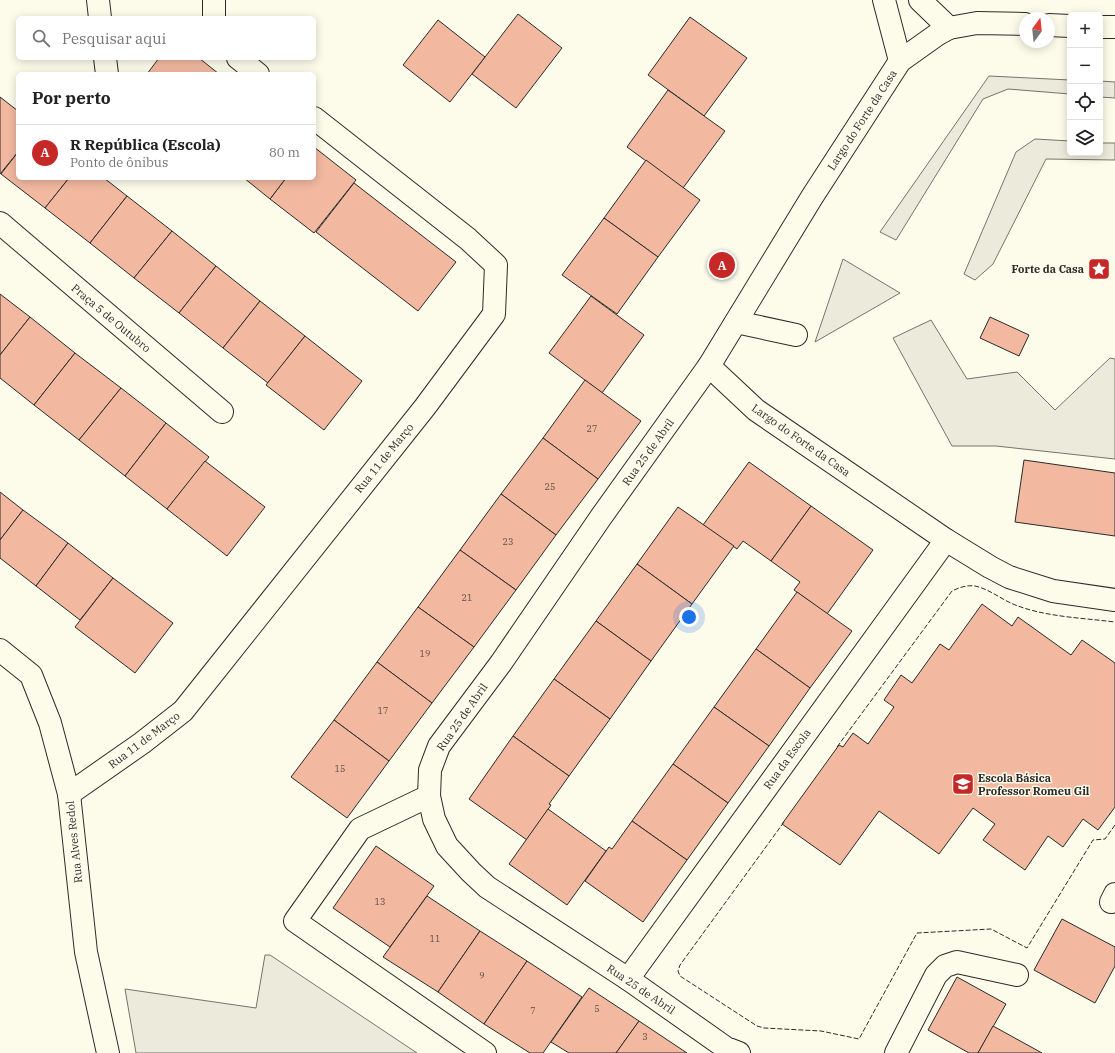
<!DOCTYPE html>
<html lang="pt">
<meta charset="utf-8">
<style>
body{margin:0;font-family:"IBM Plex Serif",serif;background:#f6f6f6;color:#222}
.controls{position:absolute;right:12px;top:12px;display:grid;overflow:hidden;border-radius:6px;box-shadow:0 2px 10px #0003}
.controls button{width:36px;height:36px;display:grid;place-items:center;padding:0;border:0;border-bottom:1px solid #e0e0e0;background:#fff;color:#222;font:20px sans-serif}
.compass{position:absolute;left:1019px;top:12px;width:36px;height:36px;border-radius:50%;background:#fff;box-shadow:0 2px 10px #0003;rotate:15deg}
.you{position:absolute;left:689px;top:617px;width:14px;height:14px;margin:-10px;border:3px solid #fff;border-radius:50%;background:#1a73e8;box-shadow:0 0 0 6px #1a73e833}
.badge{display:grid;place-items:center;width:26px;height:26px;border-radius:50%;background:#c62828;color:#fff;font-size:13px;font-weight:700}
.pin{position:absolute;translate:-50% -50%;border:2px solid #fff;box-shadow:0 1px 4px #0006}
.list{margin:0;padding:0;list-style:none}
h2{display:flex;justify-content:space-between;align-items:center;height:52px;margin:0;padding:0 16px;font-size:17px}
h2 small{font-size:13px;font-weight:400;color:#767676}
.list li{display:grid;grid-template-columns:26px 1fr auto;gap:12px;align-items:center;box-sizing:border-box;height:56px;padding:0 16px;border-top:1px solid #e0e0e0}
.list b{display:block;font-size:15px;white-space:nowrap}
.list p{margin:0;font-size:13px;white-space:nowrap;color:#767676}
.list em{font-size:13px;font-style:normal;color:#767676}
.icon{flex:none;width:22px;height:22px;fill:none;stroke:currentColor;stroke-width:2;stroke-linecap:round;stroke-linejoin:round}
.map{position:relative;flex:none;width:1115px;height:1053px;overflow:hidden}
.search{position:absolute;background:#fff;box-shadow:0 2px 10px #0003;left:16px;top:16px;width:300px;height:44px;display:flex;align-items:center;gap:10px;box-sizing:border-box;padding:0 14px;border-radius:6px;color:#767676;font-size:15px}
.panel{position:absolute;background:#fff;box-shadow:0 2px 10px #0003;left:16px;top:72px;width:300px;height:108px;border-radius:6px}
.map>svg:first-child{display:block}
.green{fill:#ecebdb;stroke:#74746e}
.building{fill:#f2b8a0;stroke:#2b2b2b}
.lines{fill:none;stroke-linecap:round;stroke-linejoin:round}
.minor-casing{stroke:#2b2b2b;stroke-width:24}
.minor{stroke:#fdfbea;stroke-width:22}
.fence{stroke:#2b2b2b;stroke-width:1;stroke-dasharray:5 2;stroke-linecap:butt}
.labels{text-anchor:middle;stroke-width:3;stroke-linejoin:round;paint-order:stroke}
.number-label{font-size:9px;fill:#5d4e48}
.street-label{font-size:11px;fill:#2b2b2b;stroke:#fdfbea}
.poi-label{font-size:11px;font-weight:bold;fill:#2b2b2b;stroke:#fdfbea;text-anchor:end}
</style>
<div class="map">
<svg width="1115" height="1053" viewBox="0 0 1115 1053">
<rect width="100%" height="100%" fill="#fdfbea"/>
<!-- green -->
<g class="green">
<polygon points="989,76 1070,80 1070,94 1008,89 983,99 896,240 880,232"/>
<polygon points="1100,81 1115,82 1115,98 1100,97"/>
<polygon points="1035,139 1070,141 1070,153 1100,153 1100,143 1115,143 1115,160 1046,159 993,264 975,280 964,274 1016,152"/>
<polygon points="843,259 900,293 815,342"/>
<polygon points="931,320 967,379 1017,372 1055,410 1110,358 1115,359 1115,459 996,446 952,446 893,338"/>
<polygon points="265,955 270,955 417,1053 136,1053 125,989 256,1008"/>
</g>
<!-- building -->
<g class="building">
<polygon points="518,14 562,48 516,108 472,74"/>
<polygon points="690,17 747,58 704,116 648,75"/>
<polygon points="438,20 485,57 450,102 403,65"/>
<polygon points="159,58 199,58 219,74 147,74"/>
<polygon points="668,90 725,131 683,188 627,147"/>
<polygon points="0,97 18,111 18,152 0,174"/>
<polygon points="314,147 356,180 314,233 270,199 286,178 314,178"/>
<polygon points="18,152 18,178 69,178 45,208 1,174"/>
<polygon points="646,160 700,200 658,257 604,218"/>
<polygon points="69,178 104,178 127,196 90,243 45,208"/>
<polygon points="244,178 286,178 270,199"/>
<polygon points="354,183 456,262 418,311 316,232"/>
<polygon points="127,196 172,231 134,278 90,243"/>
<polygon points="604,218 658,257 617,314 562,275"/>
<polygon points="172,231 216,266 179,313 134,278"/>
<polygon points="216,266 260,301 223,348 179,313"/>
<polygon points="0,294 30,317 0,355"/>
<polygon points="591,296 644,335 602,393 549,353"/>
<polygon points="260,301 305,336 268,383 223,348"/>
<polygon points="30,317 75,353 34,405 0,378 0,355"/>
<polygon points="990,317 1029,335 1019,356 980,338"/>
<polygon points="305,336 362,381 324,430 266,385"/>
<polygon points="75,353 121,388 79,440 34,405"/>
<polygon points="585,380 641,421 598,479 543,438"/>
<polygon points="121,388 166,423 125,476 79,440"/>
<polygon points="166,423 209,457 167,509 125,476"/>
<polygon points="543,438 598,479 556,535 501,494"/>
<polygon points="1024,460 1115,473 1115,536 1015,522"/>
<polygon points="205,461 265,507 227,556 167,509"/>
<polygon points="749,462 811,506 771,561 743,541 737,549 703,525"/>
<polygon points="0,492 23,510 0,540"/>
<polygon points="501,494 556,535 516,590 460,550"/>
<polygon points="811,506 873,550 827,614 794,590 800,582 771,561"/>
<polygon points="678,507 734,546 692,604 637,564"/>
<polygon points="23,510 68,543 36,586 0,558 0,540"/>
<polygon points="68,543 113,578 80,620 36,586"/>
<polygon points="460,550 516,590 474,647 418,607"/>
<polygon points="637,564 692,604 651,661 596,621"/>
<polygon points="113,578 173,623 135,673 75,627"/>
<polygon points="797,592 852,631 810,688 756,649"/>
<polygon points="982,604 1012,626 1018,617 1071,655 1082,640 1115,663 1115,807 1098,830 1083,819 1063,847 1048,836 1025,870 983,840 995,824 973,808 939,854 879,811 840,865 782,824 839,745 843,747 853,733 868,744 894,707 884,700 901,675 912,683 940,644 949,650"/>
<polygon points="418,607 474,647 432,703 377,662"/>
<polygon points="596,621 651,661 610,719 554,679"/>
<polygon points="756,649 810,688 769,746 714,707"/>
<polygon points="377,662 432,703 389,761 334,720"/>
<polygon points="554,679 610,719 569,776 513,736"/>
<polygon points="714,707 769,746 728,803 673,764"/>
<polygon points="334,720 389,761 347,818 291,777"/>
<polygon points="513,736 569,776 549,804 551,805 527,840 469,799"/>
<polygon points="673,764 728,803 687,860 632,821"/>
<polygon points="548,809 606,851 567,905 509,864"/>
<polygon points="632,821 687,860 643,922 585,881 609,847 612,849"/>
<polygon points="376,846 434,886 390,947 333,908"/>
<polygon points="427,896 480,931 438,992 383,957"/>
<polygon points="1062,919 1115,947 1115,966 1095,1003 1034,970"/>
<polygon points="480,931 527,961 484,1024 438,992"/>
<polygon points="527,961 582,997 543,1053 530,1053 484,1024"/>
<polygon points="957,977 1006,1004 978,1053 969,1053 928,1030"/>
<polygon points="589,988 639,1021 616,1053 569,1053 551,1042"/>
<polygon points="639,1021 687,1053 616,1053"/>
<polygon points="993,1026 1042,1053 978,1053"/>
</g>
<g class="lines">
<!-- minor casing -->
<g class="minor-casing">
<g id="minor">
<polyline points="98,0 100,18"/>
<polyline points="214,0 214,18"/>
<polyline points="884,0 900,61"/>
<polyline points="920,0 949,28"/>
<polyline points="1049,25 1070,26"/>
<polyline points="1100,27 1115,27"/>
<polyline points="105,58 107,74"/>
<polyline points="238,58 258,74"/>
<polyline points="0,223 222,412"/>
<polyline points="736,322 796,335"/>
<polyline points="709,366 756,410 946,540 990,567 1009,577 1053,591 1115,600"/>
<polyline points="0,650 31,675 50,723 69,794 86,952 108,1053"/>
<polyline points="69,794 142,743 183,711 425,407 494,314 496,265 468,239 314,118"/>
<polyline points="429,796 360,829 295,921 485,1053"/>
<polyline points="1111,902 1115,894"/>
<polyline points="628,979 946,540"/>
<polyline points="739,1053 726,1048 628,979 487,887 471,872 447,846 434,819 429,796 430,770 439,746 501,663 601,517 709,366 812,197 900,61 938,34 949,28 977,23 1025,24"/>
<polyline points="896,1053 936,975 945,966 957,962 1017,975"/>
</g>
</g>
<!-- minor -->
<use href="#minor" class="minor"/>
<!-- fence -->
<g class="fence">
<path d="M837 747 952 591C960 587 967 585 975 586 990 589 1003 601 1018 606 1048 617 1083 618 1115 622"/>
<polyline points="784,822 680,965 678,971 680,976 757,1026 764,1028 821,1031 859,1039 917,933 991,929 1027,948 1093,840 1105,839 1115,825"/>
</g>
</g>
<!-- icons -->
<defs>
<g id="sight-square" transform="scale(1.15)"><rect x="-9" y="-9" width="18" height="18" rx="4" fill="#c62828" stroke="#fdfbea"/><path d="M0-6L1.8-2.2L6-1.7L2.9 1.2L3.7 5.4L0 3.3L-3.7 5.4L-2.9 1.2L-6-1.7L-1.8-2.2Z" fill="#fff"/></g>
<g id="school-square" transform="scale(1.15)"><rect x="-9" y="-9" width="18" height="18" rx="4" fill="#c62828" stroke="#fdfbea"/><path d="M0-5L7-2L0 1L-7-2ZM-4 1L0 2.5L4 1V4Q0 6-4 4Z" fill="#fff"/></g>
</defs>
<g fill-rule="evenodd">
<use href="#sight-square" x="1099" y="269"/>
<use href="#school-square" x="963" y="784"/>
</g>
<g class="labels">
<!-- number labels -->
<g class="number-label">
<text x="592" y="432">27</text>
<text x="550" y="490">25</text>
<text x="508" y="545">23</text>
<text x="467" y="601">21</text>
<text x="425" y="657">19</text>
<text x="383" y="714">17</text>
<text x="340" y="772">15</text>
<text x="380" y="905">13</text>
<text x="435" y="942">11</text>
<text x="482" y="979">9</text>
<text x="597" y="1012">5</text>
<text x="533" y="1014">7</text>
<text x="645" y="1040">3</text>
</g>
<!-- street labels -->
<g class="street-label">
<text transform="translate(862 120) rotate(-57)" y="4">Largo do Forte da Casa</text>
<text transform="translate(111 318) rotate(40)" y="4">Praça 5 de Outubro</text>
<text transform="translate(801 440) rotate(35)" y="4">Largo do Forte da Casa</text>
<text transform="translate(648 452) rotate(-54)" y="4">Rua 25 de Abril</text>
<text transform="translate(384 458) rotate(-51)" y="4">Rua 11 de Março</text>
<text transform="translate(462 717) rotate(-55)" y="4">Rua 25 de Abril</text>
<text transform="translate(144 740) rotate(-37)" y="4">Rua 11 de Março</text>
<text transform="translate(787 759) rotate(-54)" y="4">Rua da Escola</text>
<text transform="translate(74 842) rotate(-96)" y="4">Rua Alves Redol</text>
<text transform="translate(641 989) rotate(34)" y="4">Rua 25 de Abril</text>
</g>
<!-- poi labels -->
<g class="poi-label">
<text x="1084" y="273">Forte da Casa</text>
<text x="978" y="782" text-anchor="start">Escola Básica<tspan x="978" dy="13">Professor Romeu Gil</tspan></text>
</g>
</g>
</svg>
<div class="controls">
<button>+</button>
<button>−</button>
<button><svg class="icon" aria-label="locate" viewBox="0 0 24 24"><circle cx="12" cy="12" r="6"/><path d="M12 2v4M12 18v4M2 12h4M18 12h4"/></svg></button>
<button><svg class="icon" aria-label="layers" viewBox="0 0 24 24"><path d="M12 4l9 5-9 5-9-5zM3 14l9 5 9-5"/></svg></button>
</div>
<svg class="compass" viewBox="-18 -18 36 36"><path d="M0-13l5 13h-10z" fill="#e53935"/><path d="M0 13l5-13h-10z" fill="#767676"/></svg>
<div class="you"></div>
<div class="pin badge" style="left:722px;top:265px">A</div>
<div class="search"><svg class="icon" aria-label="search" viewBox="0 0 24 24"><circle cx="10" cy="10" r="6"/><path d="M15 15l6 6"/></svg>Pesquisar aqui</div>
<section class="panel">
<h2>Por perto<small></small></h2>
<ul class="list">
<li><span class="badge">A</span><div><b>R República (Escola)</b><p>Ponto de ônibus</p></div><em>80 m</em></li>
</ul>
</section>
</div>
